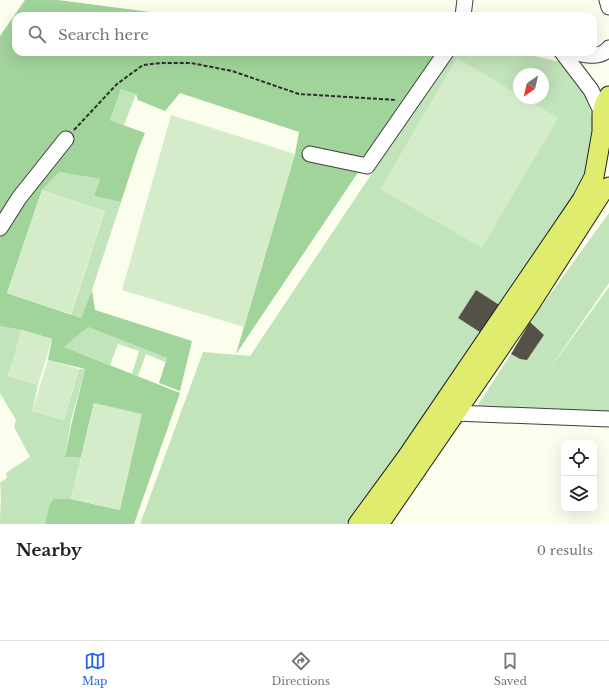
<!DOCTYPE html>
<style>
body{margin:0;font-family:"Libre Baskerville",serif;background:#f6f6f6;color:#222}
.controls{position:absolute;right:12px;bottom:12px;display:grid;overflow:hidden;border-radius:8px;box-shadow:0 4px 16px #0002}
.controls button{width:36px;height:36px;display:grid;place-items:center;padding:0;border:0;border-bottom:1px solid #e0e0e0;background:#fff;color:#222;font:20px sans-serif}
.compass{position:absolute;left:513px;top:68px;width:36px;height:36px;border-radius:50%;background:#fff;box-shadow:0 4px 16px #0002;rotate:214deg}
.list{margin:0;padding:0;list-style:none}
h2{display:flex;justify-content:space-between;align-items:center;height:52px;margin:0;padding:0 16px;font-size:17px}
h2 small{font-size:13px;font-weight:400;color:#767676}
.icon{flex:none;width:22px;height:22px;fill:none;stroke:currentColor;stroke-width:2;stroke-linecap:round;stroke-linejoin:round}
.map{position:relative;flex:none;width:609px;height:524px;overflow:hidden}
.search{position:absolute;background:#fff;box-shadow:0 4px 16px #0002;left:12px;right:12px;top:12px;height:44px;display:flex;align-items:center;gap:10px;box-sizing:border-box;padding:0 14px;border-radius:12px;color:#767676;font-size:15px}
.sheet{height:116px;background:#fff}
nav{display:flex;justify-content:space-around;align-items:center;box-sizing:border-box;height:56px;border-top:1px solid #e0e0e0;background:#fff;font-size:11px;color:#767676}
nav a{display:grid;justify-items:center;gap:2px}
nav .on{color:#2563eb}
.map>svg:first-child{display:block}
.green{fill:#c1e4ba;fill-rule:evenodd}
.forest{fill:#a0d49a}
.pitch{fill:#d5eccb}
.building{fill:#545149}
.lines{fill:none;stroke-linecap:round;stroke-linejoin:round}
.minor-casing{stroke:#3f3f3f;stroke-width:17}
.major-casing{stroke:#1d1d1d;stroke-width:21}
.path{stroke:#2e2e2e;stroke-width:2;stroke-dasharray:4 2;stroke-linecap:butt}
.minor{stroke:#fff;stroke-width:15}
.major{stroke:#dfec6e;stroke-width:19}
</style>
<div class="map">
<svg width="609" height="524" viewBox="0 0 609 524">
<rect width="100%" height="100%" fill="#fbfded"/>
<!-- green -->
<g class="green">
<path d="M453 52H518L560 62 585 87 593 121 592 177 504 308 476 290 458 318 486 336 438 396 346 524H140L203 352 250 356ZM519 74H543V98H519Z"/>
<polygon points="121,89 136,94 124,125 110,120"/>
<polygon points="59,172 100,179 94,196 121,202 92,290 81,318 71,315 105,211 42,190"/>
<polygon points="609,213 609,283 546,374 609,287 609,416 474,411 511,354 520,359 527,359 544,335 530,322"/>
<path d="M0 326 22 330 8 376 38 385 32 411 64 420 79 369H85L71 420 65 456 81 457 71 499H53L49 506 45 524H0C0 510 2 496 0 483L7 478 6 473 30 457 14 427 16 420 0 393Z"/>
<polygon points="88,327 167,358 165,362 146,354 138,376 132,374 139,351 118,344 110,365 64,347"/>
</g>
<!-- forest -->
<polygon class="forest" points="25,0 58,0 181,16 16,16 16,52 439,52 236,354 295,154 299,132 180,93 165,111 138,100 136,94 121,89 110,120 145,133 138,150 121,202 94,196 100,179 59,172 42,190 7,293 81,318 92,290 95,310 192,341 180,391 159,383 167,358 88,327 64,347 180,393 134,524 45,524 49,506 53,499 71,499 120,510 94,403 81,457 65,457 71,426 85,369 48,360 52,339 22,330 0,326 0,36"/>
<!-- pitch -->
<g class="pitch">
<polygon points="457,58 519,95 519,98 525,98 558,118 482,248 380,189"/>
<polygon points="171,115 295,154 244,327 122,290"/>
<polygon points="42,190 105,211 71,314 7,293"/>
<polygon points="22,330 52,339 38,385 8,376"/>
<polygon points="48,360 79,369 64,420 32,411"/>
<polygon points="94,403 142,414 120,510 71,499"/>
</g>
<!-- building -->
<g class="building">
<polygon points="476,290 504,308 486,336 458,318"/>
<polygon points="530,322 544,335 527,360 520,359 511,354"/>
</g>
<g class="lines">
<!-- minor casing -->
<g class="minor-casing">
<g id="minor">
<polyline points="607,0 609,7"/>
<polyline points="463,16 465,0"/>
<polyline points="562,52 591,90 602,113"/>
<path d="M571 52C583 54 600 60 609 48"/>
<polyline points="310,154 367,166 446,52"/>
<polyline points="0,228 19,198 66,139"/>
<polyline points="455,413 609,419"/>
</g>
</g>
<!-- major casing -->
<g class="major-casing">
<g id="major">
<polyline points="358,524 407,457 582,200 594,177 602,132 602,113 605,103 609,96"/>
<polyline points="379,524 530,304 602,192 609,187"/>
</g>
</g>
<!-- path -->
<polyline class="path" points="74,130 117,84 143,65 161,63 191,63 232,71 299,94 397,100"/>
<!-- minor -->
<use href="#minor" class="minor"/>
<!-- major -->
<use href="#major" class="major"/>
</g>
</svg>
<div class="controls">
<button><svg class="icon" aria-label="locate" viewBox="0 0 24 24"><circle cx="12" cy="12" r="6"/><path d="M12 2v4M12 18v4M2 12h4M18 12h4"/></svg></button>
<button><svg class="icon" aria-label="layers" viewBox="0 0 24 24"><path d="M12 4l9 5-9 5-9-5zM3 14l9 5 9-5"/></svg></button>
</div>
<svg class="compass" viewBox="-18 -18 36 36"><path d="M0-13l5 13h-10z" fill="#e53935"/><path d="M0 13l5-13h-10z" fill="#767676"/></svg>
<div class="search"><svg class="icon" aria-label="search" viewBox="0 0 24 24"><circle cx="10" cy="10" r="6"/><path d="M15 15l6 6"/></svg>Search here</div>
</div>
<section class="sheet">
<h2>Nearby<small>0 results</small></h2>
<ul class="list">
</ul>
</section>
<nav>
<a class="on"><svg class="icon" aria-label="map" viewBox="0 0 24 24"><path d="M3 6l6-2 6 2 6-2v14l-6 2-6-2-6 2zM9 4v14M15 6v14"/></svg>Map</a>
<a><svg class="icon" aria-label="directions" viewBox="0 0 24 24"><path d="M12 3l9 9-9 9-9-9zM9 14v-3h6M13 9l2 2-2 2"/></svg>Directions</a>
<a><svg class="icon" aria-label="saved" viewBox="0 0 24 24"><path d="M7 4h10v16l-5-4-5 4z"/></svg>Saved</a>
</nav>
